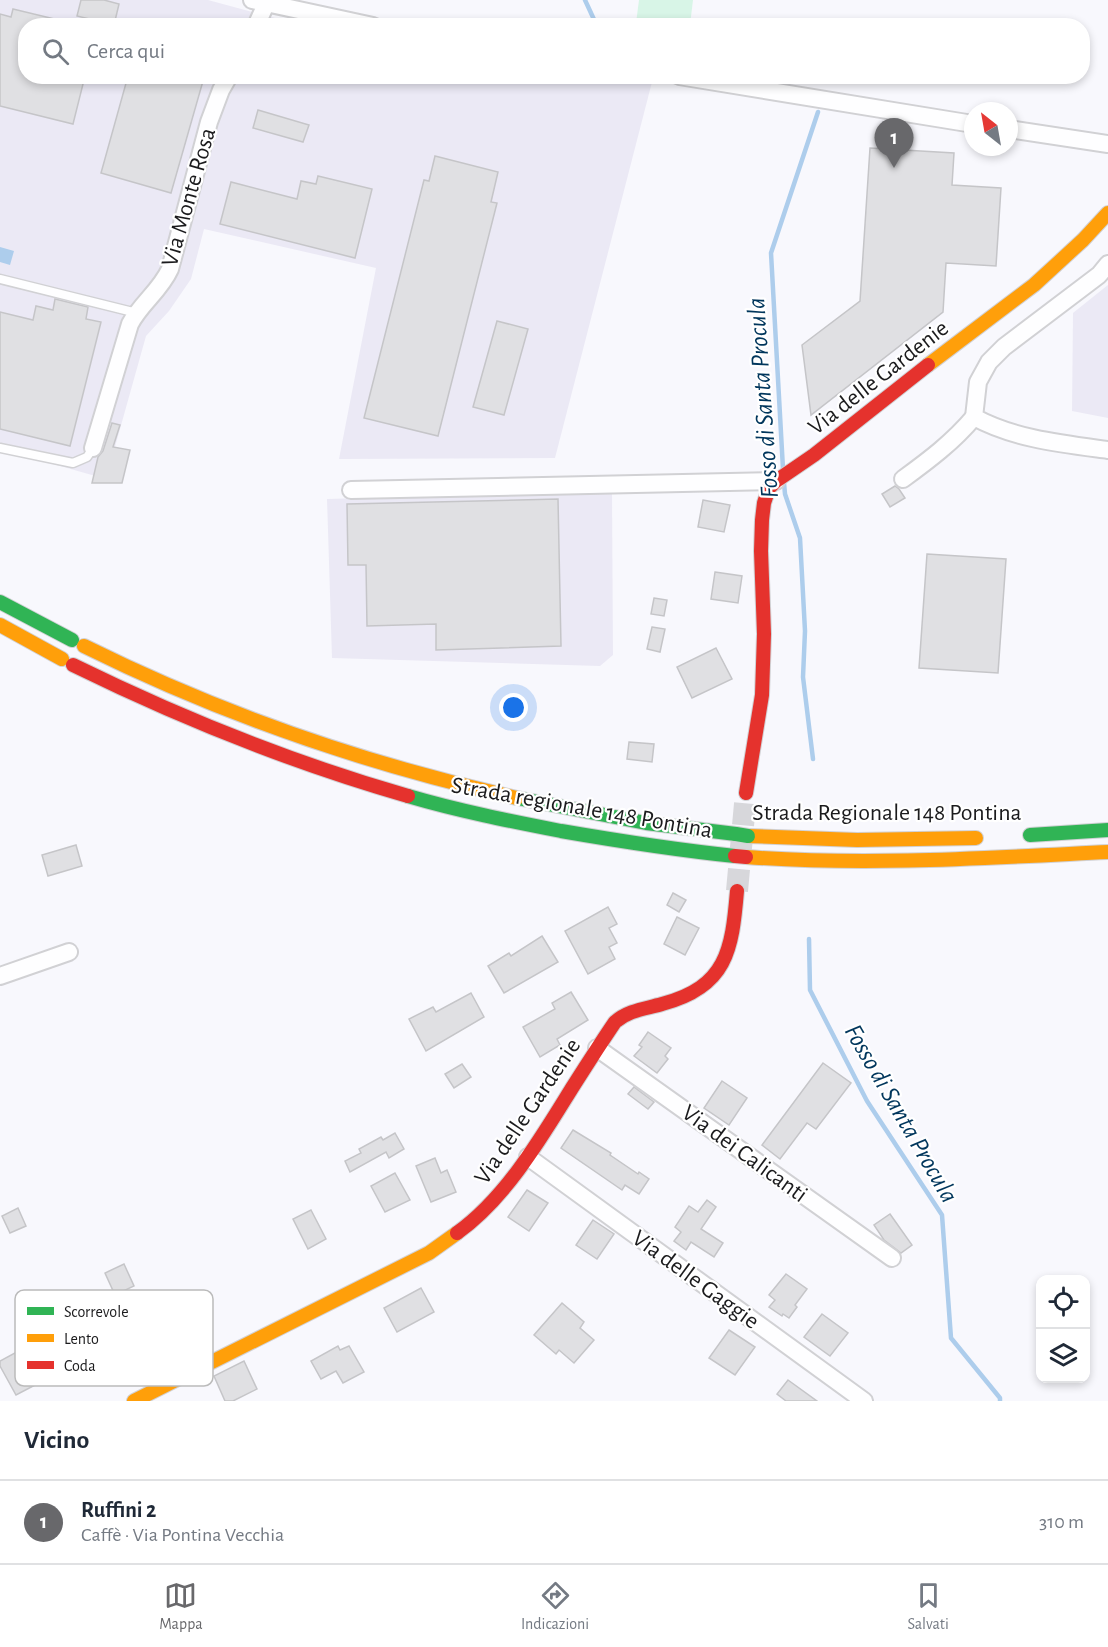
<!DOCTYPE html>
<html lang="it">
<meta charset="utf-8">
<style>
body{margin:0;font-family:"Alegreya Sans",sans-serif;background:#f2f2f3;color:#1f2937}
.controls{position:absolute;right:18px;bottom:18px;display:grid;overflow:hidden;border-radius:12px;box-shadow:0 3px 9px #0003}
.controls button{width:54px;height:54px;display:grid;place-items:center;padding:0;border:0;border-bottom:2px solid #e0e1e3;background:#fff;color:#1f2937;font:30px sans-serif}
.compass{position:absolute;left:964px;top:102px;width:54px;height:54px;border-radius:50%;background:#fff;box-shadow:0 3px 9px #0003;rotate:329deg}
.you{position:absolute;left:514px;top:708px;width:21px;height:21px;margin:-15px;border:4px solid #fff;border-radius:50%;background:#1a73e8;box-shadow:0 0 0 9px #1a73e833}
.badge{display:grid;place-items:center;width:39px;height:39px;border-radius:50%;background:#68686b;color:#fff;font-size:20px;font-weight:700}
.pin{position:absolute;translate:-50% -50px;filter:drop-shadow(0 2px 3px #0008)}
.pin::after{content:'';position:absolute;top:32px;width:21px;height:18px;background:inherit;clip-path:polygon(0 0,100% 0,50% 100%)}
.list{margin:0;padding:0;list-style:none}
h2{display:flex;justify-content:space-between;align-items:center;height:78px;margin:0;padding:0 24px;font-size:26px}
h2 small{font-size:20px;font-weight:400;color:#747a83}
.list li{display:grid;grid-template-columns:39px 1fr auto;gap:18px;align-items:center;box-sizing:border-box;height:84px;padding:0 24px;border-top:2px solid #e0e1e3}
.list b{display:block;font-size:22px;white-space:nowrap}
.list p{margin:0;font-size:20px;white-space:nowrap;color:#747a83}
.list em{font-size:20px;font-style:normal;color:#747a83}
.icon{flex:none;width:33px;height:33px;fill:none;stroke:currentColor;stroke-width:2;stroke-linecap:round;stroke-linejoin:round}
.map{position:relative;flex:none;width:1108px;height:1401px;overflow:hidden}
.search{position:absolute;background:#fff;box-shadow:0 3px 9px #0003;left:18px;right:18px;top:18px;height:66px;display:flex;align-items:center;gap:15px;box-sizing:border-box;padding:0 21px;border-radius:24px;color:#747a83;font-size:22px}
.sheet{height:162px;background:#fff}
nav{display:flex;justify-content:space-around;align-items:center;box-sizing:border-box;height:84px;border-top:2px solid #e0e1e3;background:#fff;font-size:16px;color:#747a83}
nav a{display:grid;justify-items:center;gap:3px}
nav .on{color:#68686b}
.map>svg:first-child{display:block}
.built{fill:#ebe9f5}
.green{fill:#d8f5e7}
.water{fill:#adcdec}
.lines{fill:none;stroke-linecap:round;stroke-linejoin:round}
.stream{stroke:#adcdec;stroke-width:4.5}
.building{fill:#e0e0e3;stroke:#c5c5c8;stroke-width:1.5}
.secondary-tunnel{stroke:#d7d7db;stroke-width:22;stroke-dasharray:22 11;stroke-linecap:butt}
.lane-casing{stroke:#d1d1d4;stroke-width:11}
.street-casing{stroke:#d1d1d4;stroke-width:20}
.fast-casing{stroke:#d1d1d4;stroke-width:16}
.slow-casing{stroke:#d1d1d4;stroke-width:16}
.jam-casing{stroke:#d1d1d4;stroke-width:16}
.lane{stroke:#fefeff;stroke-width:8}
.street{stroke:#fefeff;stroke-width:16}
.fast{stroke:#30b455;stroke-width:14}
.slow{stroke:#ff9f0a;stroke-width:14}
.jam{stroke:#e5322d;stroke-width:14}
.fast-bridge-casing{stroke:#d4d4d6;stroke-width:16;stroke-linecap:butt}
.jam-bridge-casing{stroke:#d4d4d6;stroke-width:16;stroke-linecap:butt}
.fast-bridge{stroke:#30b455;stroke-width:14}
.jam-bridge{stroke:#e5322d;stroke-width:14}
.labels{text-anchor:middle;stroke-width:4.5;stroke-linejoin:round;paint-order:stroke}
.street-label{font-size:24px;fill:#1b1b1d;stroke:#fff}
.water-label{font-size:26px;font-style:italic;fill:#00365c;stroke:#fff}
.key{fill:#fff;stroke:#bbb;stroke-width:1.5}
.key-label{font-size:16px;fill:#1b1b1d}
</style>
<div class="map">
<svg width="1108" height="1401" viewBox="0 0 1108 1401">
<rect width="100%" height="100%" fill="#f8f8fd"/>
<!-- built -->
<g class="built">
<polygon points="0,0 208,0 275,18 325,25 26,26 26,76 620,76 652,82 555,458 339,459 376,268 204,229 191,279 169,311 146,336 106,479 0,449"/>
<polygon points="1108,285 1108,418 1072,411 1073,313"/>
<polygon points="612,491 613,655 600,666 332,658 327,499"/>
</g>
<!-- green -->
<polygon class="green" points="639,0 693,0 690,25 638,25 636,23"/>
<!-- water -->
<polygon class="water" points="0,247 14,251 10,265 0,262"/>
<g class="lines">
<!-- stream -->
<g class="stream">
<polyline points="585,0 597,26"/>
<polyline points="783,469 771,253 818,112"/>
<polyline points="784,483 785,494 800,538 805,631 803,677 813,759"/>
<polyline points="809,939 810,990 867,1101 942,1215 951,1338 1000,1398 1000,1401"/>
</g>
</g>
<!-- building -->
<g class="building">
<polygon points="81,0 104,0 119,4 114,25 77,16"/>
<polygon points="13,9 63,21 62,26 26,26 26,76 85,76 73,124 0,106 0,14 11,17"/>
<polygon points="128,76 187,76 203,81 171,193 101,173"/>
<polygon points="258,110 309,125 303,142 253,128"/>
<polygon points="870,148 954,153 952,185 1001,188 996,266 946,263 943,312 811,415 802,345 860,301"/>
<polygon points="435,156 498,172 491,202 497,203 438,436 364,418 424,180 429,181"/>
<polygon points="318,176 372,189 355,258 220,224 231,182 297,199 301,181 316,184"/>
<polygon points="55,299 88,307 86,319 101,322 70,446 0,429 0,312 33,320 36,306 53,310"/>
<polygon points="497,321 528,329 504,415 473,407"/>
<polygon points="112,423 120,425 113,447 130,450 122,483 92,483 98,457 103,451"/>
<polygon points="895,486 899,489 905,498 890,507 882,494"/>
<polygon points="558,499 561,646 436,650 436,624 367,626 366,565 348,565 347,504"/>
<polygon points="703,500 730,505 724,532 698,527"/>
<polygon points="927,554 1006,559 998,673 919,668"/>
<polygon points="715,572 742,576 738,603 711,599"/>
<polygon points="654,598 667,600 664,616 651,614"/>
<polygon points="652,627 665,629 660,652 647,649"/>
<polygon points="716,648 732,679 692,698 677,667"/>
<polygon points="629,742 654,744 652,762 627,759"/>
<polygon points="76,845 82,866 48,876 42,855"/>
<polygon points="673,893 686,900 679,912 667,905"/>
<polygon points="608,907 617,924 609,928 617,943 609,947 615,959 588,974 565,931"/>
<polygon points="677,917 699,928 685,955 664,944"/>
<polygon points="542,936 558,962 504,993 488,966 509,953 511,956"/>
<polygon points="571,992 588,1020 557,1039 560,1045 540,1057 523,1027 555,1009 552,1003"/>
<polygon points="471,993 484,1017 426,1051 409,1019 433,1007 436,1012"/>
<polygon points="648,1032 671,1048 665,1056 668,1059 657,1073 634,1056 642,1047 639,1045"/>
<polygon points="823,1063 851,1083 816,1129 807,1123 780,1159 762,1145"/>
<polygon points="462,1064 471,1077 454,1088 445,1074"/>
<polygon points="722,1081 747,1098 729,1125 704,1108"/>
<polygon points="634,1087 654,1102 648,1109 628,1094"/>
<polygon points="573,1130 611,1153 610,1155 638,1174 639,1172 649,1179 639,1194 625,1185 622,1190 561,1148"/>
<polygon points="395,1133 404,1149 389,1158 386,1152 350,1172 345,1161 361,1153 359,1149 381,1137 383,1140"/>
<polygon points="435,1158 441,1173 447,1170 456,1192 431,1202 416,1166"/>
<polygon points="395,1173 410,1200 385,1212 371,1186"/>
<polygon points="527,1190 548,1203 529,1231 508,1217"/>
<polygon points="707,1200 716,1207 701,1229 723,1243 714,1257 691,1242 686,1250 674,1241 681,1232 675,1227 689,1206 698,1212"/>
<polygon points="18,1208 26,1226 10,1233 2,1216"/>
<polygon points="311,1210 326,1239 308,1249 293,1219"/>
<polygon points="890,1214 912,1245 901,1253 884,1240 874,1225"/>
<polygon points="593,1220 614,1234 597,1259 576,1245"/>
<polygon points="124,1264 134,1286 115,1295 105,1273"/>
<polygon points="786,1274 807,1289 795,1305 797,1307 789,1318 783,1314 782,1316 769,1307 775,1300 769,1295"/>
<polygon points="421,1288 434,1312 397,1332 384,1308"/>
<polygon points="562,1303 584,1322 580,1328 594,1340 574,1363 559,1350 556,1354 534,1335"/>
<polygon points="822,1314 848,1333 830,1356 804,1337"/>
<polygon points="729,1330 755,1347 735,1375 709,1358"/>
<polygon points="48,1335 66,1369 16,1395 0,1366 0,1361"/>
<polygon points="338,1346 340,1350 349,1346 364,1372 343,1383 336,1371 321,1379 311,1361"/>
<polygon points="244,1361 257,1389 233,1401 225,1401 214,1376"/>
<polygon points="788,1380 817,1401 786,1401 777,1394"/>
</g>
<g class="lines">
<!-- secondary-tunnel -->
<polyline class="secondary-tunnel" points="737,891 746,793"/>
<!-- lane casing -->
<g class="lane-casing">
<g id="lane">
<polyline points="0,279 137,313"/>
<polyline points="0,448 73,463 87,457 93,448"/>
</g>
</g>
<!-- street casing -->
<g class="street-casing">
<g id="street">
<polyline points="252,0 373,26"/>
<polyline points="256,26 266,4"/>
<polyline points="679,76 973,124"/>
<polyline points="1009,129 1108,144"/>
<path d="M1108 264 1099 275 1004 347 989 362 978 382 974 417C1014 439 1063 444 1108 450"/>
<path d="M93 448 130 324C141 303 160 291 170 269L209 122 221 90 229 76"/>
<path d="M903 479C929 460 953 442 974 417"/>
<polyline points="351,490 776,481"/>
<polyline points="0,976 69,952"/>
<polyline points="597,1048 892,1258"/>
<polyline points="528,1157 864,1401"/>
</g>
</g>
<!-- fast casing -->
<g class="fast-casing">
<g id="fast">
<polyline points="0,602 72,640"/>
<path d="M408 796C459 811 510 821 561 831 619 841 677 850 735 856"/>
<polyline points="517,798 646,823 736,834"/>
<polyline points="1030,835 1108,830"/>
</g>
</g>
<!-- slow casing -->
<g class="slow-casing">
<g id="slow">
<polyline points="928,365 1034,285 1083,240 1108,213"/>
<polyline points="0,625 62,659"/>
<path d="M84 646C223 715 365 764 517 798"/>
<polyline points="748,836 857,840 976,838"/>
<path d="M746 857C867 866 987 858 1108 852"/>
<polyline points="134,1401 429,1253 457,1233"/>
</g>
</g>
<!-- jam casing -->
<g class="jam-casing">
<g id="jam">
<path d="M73 665C181 718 293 763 408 796"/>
<polyline points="746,793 762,695 764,634 761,551 762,520 764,503 769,488 776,481 814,455 928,365"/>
<path d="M457 1233C506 1198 541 1138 572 1088 586 1066 600 1044 615 1022 629 1010 645 1009 662 1004 727 987 732 950 737 891"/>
</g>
</g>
<!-- lane -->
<use href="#lane" class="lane"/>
<!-- street -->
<use href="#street" class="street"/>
<!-- fast -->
<use href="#fast" class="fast"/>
<!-- slow -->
<use href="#slow" class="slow"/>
<!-- jam -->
<use href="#jam" class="jam"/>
<!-- fast-bridge casing -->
<g class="fast-bridge-casing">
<polyline id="fast-bridge" points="736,834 748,836"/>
</g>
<!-- jam-bridge casing -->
<g class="jam-bridge-casing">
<polyline id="jam-bridge" points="735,856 746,857"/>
</g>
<!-- fast-bridge -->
<use href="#fast-bridge" class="fast-bridge"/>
<!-- jam-bridge -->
<use href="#jam-bridge" class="jam-bridge"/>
</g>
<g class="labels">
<!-- street labels -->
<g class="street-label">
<text transform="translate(188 197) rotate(-74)" y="8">Via Monte Rosa</text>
<text transform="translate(878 377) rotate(-38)" y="8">Via delle Gardenie</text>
<text transform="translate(582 807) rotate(10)" y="8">Strada regionale 148 Pontina</text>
<text x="887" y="820">Strada Regionale 148 Pontina</text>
<text transform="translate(527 1111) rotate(-56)" y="8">Via delle Gardenie</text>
<text transform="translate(745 1153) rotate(36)" y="8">Via dei Calicanti</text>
<text transform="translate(696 1279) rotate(36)" y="8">Via delle Gaggie</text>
</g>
<!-- water labels -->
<g class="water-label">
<text transform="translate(762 398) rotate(-94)" y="9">Fosso di Santa Procula</text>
<text transform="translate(902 1113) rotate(60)" y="9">Fosso di Santa Procula</text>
</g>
</g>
<!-- legend -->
<rect x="15" y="1290" width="198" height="96" rx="9" class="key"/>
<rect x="27" y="1307" width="27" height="8" fill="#30b455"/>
<rect x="27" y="1334" width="27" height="8" fill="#ff9f0a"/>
<rect x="27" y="1361" width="27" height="8" fill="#e5322d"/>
<g class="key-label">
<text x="64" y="1317">Scorrevole</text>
<text x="64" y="1344">Lento</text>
<text x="64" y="1371">Coda</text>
</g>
</svg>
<div class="controls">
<button><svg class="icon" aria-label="locate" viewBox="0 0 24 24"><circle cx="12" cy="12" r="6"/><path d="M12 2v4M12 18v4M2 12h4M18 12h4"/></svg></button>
<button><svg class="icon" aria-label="layers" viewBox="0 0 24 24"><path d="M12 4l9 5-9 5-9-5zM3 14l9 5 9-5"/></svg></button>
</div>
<svg class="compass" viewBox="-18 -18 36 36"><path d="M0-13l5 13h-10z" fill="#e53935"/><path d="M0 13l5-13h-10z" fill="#747a83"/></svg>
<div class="you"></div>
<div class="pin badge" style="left:894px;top:168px">1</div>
<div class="search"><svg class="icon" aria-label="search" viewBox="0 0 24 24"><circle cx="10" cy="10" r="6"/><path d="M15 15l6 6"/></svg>Cerca qui</div>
</div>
<section class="sheet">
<h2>Vicino<small></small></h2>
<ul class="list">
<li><span class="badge">1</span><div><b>Ruffini 2</b><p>Caffè · Via Pontina Vecchia</p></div><em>310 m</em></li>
</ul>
</section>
<nav>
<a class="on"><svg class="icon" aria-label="map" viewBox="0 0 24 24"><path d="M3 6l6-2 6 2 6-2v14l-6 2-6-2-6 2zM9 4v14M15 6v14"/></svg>Mappa</a>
<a><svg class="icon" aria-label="directions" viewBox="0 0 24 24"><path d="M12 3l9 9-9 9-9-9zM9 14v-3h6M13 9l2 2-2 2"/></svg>Indicazioni</a>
<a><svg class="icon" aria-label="saved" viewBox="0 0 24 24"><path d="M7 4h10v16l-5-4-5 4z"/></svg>Salvati</a>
</nav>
